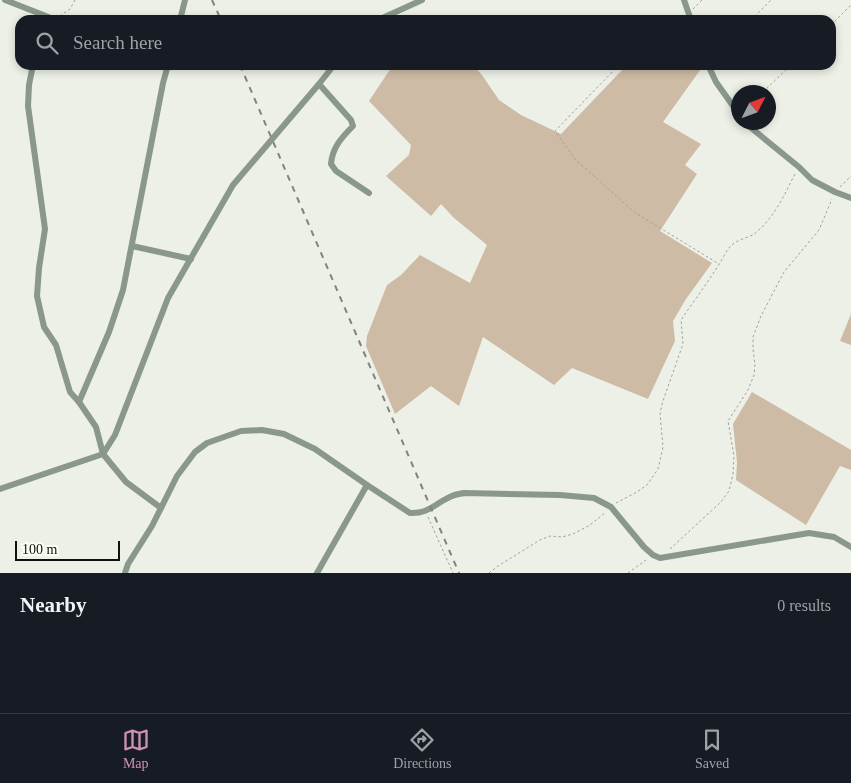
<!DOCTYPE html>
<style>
body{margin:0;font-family:"Times New Roman",serif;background:#20242c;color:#f1f3f6}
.compass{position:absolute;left:731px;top:85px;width:45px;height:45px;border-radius:50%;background:#171b24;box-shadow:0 2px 8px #0003;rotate:48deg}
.scale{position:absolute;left:15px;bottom:12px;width:105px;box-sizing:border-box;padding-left:5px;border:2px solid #0f110d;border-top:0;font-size:14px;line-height:18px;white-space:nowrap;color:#0f110d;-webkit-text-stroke:4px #fafef4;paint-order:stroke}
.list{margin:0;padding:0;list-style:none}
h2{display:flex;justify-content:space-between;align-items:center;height:65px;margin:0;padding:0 20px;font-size:21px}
h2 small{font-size:16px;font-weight:400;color:#9ea1a6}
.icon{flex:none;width:28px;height:28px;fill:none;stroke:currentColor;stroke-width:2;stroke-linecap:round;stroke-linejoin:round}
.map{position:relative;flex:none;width:851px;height:573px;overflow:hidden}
.search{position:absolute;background:#171b24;box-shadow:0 2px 8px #0003;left:15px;right:15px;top:15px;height:55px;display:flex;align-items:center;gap:12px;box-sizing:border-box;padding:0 18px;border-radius:15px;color:#9ea1a6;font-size:19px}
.sheet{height:140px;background:#171b24}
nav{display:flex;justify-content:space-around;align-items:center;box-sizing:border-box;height:70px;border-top:1px solid #363941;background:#171b24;font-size:14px;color:#9ea1a6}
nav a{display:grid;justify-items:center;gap:2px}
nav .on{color:#d092b1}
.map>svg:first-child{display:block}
.green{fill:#cdbba5}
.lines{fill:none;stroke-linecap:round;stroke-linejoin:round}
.path{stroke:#9fa29a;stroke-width:1;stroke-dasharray:2.5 2.5;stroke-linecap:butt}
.street{stroke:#8a978c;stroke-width:6}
.rail{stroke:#81847d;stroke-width:2;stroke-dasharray:6 6;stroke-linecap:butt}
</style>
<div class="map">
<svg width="851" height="573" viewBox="0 0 851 573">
<rect width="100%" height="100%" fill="#ecf0e6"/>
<!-- green -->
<g class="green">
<polygon points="393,65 473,65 482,75 499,100 521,115 561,134 623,69 629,65 703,65 703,66 663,122 701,144 685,165 697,174 660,231 712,263 686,299 673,321 675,341 648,399 572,368 554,385 483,337 459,406 431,386 395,414 366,346 367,336 387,285 401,275 420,255 470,283 487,245 454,218 441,204 431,216 386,176 409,155 411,145 369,101"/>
<polygon points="851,314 851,345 840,341"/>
<polygon points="752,392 851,450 851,470 840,466 806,525 736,480 737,462 733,424"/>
</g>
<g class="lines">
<!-- path -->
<g class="path">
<polyline points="693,9 702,0"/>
<polyline points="60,16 70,9 75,0"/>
<polyline points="751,20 771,0"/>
<polyline points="831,25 851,5"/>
<polyline points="619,65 555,131 575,159 634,212 719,264"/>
<polyline points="763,92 791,65"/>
<polyline points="840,187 851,176"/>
<path d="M616 503 637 492 647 485 658 469 663 447 660 413 663 401 683 344 681 320C693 302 706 285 718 266 723 259 726 249 733 244 739 239 748 238 754 234 774 219 784 195 795 174"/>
<polyline points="428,517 453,573"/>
<polyline points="670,549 721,502 729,491 733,474 734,456 728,421 748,390 754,375 755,365 753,349 753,337 761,316 784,272 819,230 832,199"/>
<polyline points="489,573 498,566 540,540 550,536 562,537 573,534 590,525 606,512"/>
<polyline points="628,573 646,560"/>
</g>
<!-- street -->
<g class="street">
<polyline points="5,0 56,20"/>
<polyline points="684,0 691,20"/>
<polyline points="180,20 185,0"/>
<polyline points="378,20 422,0"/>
<polyline points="33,65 29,85 28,106 45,229 39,268 37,296 44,327 56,345 70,392 79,402 96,427 103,454 126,482 161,508"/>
<polyline points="708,65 716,82 738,113"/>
<path d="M319 84 351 120 353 126C342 137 332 148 331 164L336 171 369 193"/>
<polyline points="746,122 750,127 799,167 812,180 835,192 851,198"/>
<polyline points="132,246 191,259"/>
<polyline points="79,402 109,332 123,290 163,83 168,65"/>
<polyline points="0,489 103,454 115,435 168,298 233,185 319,84 334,65"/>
<path d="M125 573 128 564 152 526 177 476 195 452 207 443 241 431 262 430 284 434 315 449 367 485 410 513C429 514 435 503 452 496 456 494 460 494 464 493L560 495 594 498 611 507 644 547 653 555 660 558 809 533 834 537 851 547"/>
<polyline points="317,573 367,485"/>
</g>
<!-- rail -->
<g class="rail">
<polyline points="212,0 221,20"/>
<polyline points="240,65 459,573"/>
</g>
</g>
</svg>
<svg class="compass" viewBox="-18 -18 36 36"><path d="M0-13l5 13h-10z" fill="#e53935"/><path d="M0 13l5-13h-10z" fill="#9ea1a6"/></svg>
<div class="scale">100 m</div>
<div class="search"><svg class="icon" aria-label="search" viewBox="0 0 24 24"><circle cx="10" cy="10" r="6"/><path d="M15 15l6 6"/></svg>Search here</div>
</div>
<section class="sheet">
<h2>Nearby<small>0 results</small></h2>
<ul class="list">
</ul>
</section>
<nav>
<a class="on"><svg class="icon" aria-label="map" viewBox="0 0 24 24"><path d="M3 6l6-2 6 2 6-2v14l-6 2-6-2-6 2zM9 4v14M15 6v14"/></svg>Map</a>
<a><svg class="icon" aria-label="directions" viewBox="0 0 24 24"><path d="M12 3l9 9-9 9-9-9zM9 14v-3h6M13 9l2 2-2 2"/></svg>Directions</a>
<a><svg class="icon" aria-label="saved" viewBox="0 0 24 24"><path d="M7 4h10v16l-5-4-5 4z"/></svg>Saved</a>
</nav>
